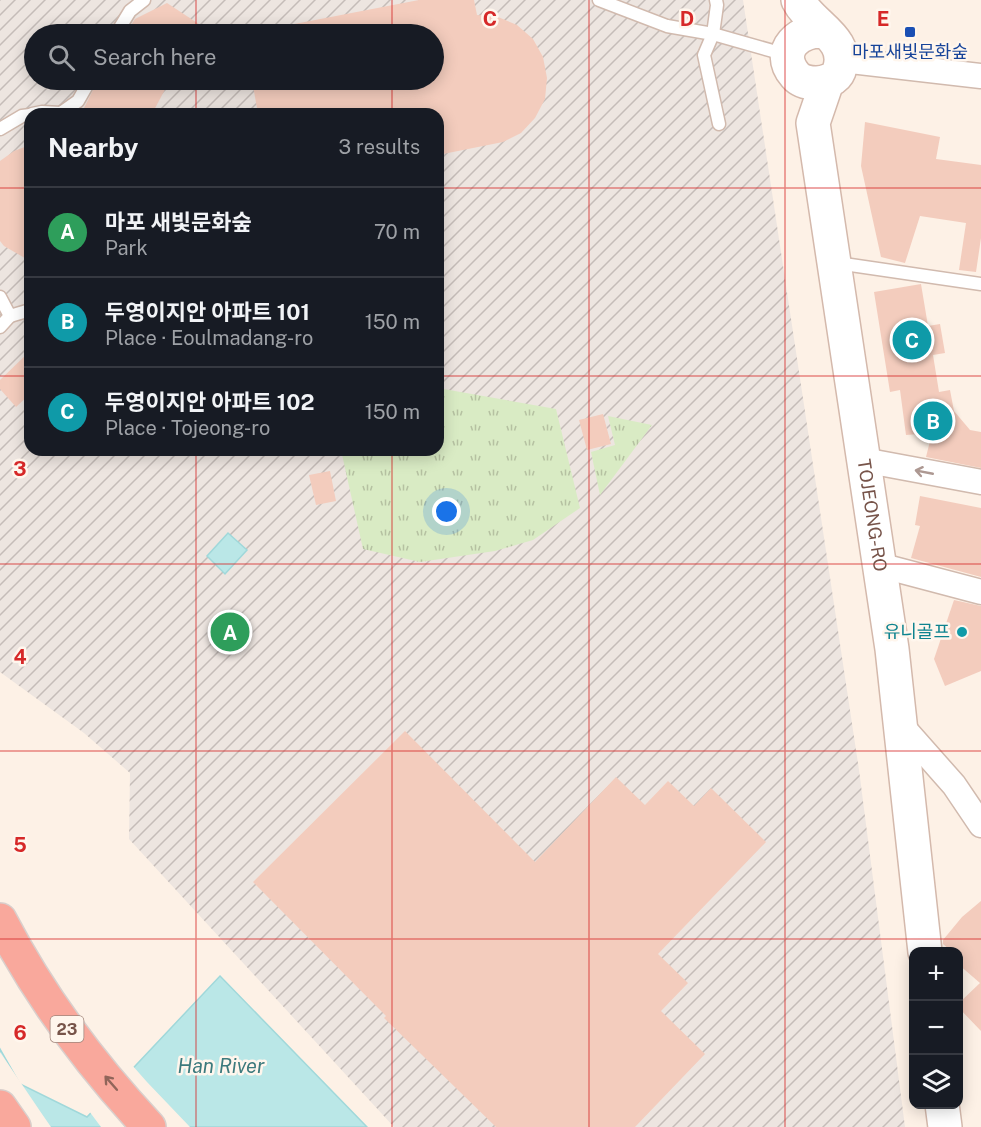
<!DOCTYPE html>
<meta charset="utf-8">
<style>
body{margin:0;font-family:"Public Sans","Noto Sans KR",sans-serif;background:#242831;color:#f1f3f6}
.controls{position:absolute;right:18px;bottom:18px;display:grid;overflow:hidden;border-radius:12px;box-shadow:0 3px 15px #0003}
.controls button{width:54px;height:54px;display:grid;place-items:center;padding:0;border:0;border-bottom:2px solid #363941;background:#171b24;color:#f1f3f6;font:30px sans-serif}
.you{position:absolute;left:447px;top:512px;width:21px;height:21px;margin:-15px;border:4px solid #fff;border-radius:50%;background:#1a73e8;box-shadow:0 0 0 9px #1a73e833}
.badge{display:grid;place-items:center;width:39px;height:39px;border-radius:50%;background:#7c3aed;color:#fff;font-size:20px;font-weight:700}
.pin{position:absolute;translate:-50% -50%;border:3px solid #fff;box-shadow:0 2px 6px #0006}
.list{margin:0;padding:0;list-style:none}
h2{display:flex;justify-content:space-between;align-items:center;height:78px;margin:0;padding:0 24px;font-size:26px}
h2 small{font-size:20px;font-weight:400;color:#9ea1a6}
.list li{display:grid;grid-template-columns:39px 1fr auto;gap:18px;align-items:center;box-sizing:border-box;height:90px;padding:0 24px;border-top:2px solid #363941}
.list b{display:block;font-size:22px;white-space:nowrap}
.list p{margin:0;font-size:20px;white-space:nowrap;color:#9ea1a6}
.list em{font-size:20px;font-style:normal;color:#9ea1a6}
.icon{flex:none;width:33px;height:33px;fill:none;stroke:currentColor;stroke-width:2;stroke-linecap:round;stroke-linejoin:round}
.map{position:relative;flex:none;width:981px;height:1127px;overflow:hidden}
.search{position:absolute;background:#171b24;box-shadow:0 3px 15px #0003;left:24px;top:24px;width:420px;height:66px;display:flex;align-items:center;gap:15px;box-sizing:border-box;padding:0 21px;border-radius:33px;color:#9ea1a6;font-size:22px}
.panel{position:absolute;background:#171b24;box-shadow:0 3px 15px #0003;left:24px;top:108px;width:420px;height:348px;border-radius:18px}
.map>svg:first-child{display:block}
.industrial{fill:url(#industrial-furrows);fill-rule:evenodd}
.grass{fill:url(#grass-tufts)}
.water{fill:#bae7e7;stroke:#a0d8da;stroke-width:1.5}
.pier{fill:#fdf1e6}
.building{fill:#f3ccbd}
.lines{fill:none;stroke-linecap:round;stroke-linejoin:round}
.lane-casing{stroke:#d1baae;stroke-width:15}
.street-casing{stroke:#d1baae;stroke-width:27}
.secondary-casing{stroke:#d4b9ac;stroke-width:36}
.highway-casing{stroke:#d9cfcc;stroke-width:36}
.lane{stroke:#fff;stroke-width:12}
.street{stroke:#fff;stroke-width:24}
.secondary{stroke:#fff;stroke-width:33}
.highway{stroke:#f9a89c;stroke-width:33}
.oneway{stroke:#ad9892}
.oneway2{stroke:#91655a}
.grid{fill:none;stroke:#d62828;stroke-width:1.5;stroke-opacity:0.55}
.transit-dot{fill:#1a4fb4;stroke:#fff6ed;stroke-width:2}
.culture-dot{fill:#0f9aa8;stroke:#fff6ed;stroke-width:2}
.labels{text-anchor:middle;stroke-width:5;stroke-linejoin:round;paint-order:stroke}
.shield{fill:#fff6ed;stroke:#a0857b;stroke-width:1.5}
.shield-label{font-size:16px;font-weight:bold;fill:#77544a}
.transit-label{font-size:18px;fill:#164399;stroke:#fff6ed}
.street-label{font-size:18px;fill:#77544a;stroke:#fff6ed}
.culture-label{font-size:18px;fill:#0d838f;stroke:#fff6ed;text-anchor:end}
.water-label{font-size:20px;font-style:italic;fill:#3c7a7d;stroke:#fff6ed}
.grid-label{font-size:20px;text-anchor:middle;font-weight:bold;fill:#d62828;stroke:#fff6ed;stroke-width:5;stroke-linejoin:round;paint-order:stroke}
</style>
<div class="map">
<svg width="981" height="1127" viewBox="0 0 981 1127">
<defs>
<pattern id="industrial-furrows" width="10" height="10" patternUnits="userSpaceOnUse" patternTransform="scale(1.5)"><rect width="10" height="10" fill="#ede5e0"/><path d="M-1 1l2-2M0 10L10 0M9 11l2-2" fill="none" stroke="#c5bcb8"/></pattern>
<pattern id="grass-tufts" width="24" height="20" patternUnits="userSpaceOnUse" patternTransform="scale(1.5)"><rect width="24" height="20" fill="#d9ebc4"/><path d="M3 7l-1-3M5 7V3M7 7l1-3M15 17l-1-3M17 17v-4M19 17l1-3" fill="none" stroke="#b5c1a1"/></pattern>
</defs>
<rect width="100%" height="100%" fill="#fdf1e6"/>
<!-- industrial -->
<path class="industrial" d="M0 0H743L859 770 905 1127H394L129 839 130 773 84 733 0 672ZM34 34H434V80H34ZM30 114H438V450H30Z"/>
<!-- grass -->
<g class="grass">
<polygon points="438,388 556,409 580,508 533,540 495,551 420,562 363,549 341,450 438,450"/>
<polygon points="608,416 652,425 600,495 591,452 615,445"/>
</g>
<!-- water -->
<g class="water">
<polygon points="228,533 247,550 225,574 207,556"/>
<polygon points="220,976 367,1127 0,1127 0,1049 20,1084 87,1117"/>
</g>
<!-- pier -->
<g class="pier">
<polygon points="0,1052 42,1114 51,1127 0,1127"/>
<polygon points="132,1065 147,1082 190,1127 101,1127 89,1111"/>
</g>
<!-- building -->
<g class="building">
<polygon points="419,0 474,0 477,15 498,17 517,25 533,39 543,57 547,78 545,99 535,118 521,133 503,142 438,155 438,114 258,114 252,80 434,80 434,34 285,34 284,26"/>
<polygon points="167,3 214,34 125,34 135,19"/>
<polygon points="98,80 170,80 152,114 81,114"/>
<polygon points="865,122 940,137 936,159 981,165 981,238 976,272 959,270 966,223 920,216 905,263 881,257 861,166"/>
<polygon points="30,145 30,261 4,246 0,241 0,161 14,151"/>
<polygon points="921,284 928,326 940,324 945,353 933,355 939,392 950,390 954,411 970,430 981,432 981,468 926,457 932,433 906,435 900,390 890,392 874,292"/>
<polygon points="30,351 30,394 16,407 0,389 0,380"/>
<polygon points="603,414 611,444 587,450 579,420"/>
<polygon points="330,471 336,501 316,505 309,475"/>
<polygon points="920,496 981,508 981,577 911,558 920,526 915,525"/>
<polygon points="954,600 981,606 981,671 945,686 934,659"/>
<polygon points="405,731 535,862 616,777 645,805 668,781 694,806 711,788 766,842 658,954 688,983 661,1011 705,1054 635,1127 496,1127 384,1018 386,1016 253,882"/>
<polygon points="981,901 981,1031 958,1007 958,1004 980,983 958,964 958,951 951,951 943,944 943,940 962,917"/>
</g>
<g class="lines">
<!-- lane casing -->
<g class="lane-casing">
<g id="lane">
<polyline points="599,0 667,26 713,34 787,55"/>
<polyline points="716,0 717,5 713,34 704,55 719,124"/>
<polyline points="116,34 130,11 144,0"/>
<polyline points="32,114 42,112 61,113 78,101 90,80"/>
<polyline points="0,129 22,116 30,115"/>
<polyline points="837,263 981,284"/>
<polyline points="0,297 10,316 30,310"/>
<polyline points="0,327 10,316"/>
</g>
</g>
<!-- street casing -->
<g class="street-casing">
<g id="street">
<polyline points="842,60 981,76"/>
<polyline points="863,460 981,482"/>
<polyline points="879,565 981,592"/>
<polyline points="900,724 954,785 981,825"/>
</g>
</g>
<!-- secondary casing -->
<g class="secondary-casing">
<g id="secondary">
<path d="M798 0C811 26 851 38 839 71 836 79 825 83 816 83 809 83 800 81 795 75 774 51 800 27 826 32"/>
<path id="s1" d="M827 82 813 123 892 649 925 952"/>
<polyline points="942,1104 945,1127"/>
</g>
</g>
<!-- highway casing -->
<g class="highway-casing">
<g id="highway">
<path d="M0 920C40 997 90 1064 149 1127"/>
<polyline points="0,1107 14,1127"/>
</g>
</g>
<!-- lane -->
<use href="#lane" class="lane"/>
<!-- street -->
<use href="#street" class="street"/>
<!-- secondary -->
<use href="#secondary" class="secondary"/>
<!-- highway -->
<use href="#highway" class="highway"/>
</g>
<!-- one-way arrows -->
<defs><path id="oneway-shaft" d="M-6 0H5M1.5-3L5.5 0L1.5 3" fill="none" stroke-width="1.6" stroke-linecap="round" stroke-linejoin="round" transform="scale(1.5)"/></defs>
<use class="oneway" href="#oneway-shaft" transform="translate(924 472) rotate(-169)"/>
<use class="oneway2" href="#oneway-shaft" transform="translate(111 1083) rotate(-131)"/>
<!-- grid -->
<path class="grid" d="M196 0V34M392 0V34M589 0V1127M785 0V1127M196 80V114M392 80V114M0 188H30M438 188H981M0 376H30M438 376H981M196 450V1127M392 450V1127M0 564H981M0 751H981M0 939H981"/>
<!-- markers -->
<rect class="transit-dot" x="904" y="26" width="12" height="12" rx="3"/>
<circle class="culture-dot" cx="962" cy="632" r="6"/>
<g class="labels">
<!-- shield labels -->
<rect class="shield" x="50.5" y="1016" width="33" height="26" rx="4.5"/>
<g class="shield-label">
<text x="67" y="1035">23</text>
</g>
<!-- transit labels -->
<g class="transit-label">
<text x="910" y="58">마포새빛문화숲</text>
</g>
<!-- street labels -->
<g class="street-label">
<text dy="6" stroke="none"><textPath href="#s1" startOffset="440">TOJEONG-RO</textPath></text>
</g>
<!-- culture labels -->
<g class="culture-label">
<text x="950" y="638">유니골프</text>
</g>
<!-- water labels -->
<g class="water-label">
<text x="221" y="1073">Han River</text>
</g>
</g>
<g class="grid-label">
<text x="490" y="26">C</text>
<text x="687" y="26">D</text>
<text x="883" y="26">E</text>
<text x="20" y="476">3</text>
<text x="20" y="664">4</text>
<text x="20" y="852">5</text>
<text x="20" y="1040">6</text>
</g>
</svg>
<div class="controls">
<button>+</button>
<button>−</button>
<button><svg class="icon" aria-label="layers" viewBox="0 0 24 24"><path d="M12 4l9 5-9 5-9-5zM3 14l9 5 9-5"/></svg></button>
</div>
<div class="you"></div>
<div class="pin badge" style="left:230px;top:632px;background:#2e9e5b">A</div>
<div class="pin badge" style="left:933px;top:421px;background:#0f9aa8">B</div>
<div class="pin badge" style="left:912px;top:340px;background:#0f9aa8">C</div>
<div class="search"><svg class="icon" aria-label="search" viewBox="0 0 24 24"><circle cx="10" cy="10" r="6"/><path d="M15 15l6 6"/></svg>Search here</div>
<section class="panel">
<h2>Nearby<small>3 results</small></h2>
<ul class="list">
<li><span class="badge" style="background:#2e9e5b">A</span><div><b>마포 새빛문화숲</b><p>Park</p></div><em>70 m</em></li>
<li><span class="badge" style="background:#0f9aa8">B</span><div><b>두영이지안 아파트 101</b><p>Place · Eoulmadang-ro</p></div><em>150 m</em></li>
<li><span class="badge" style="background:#0f9aa8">C</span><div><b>두영이지안 아파트 102</b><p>Place · Tojeong-ro</p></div><em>150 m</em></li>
</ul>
</section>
</div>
